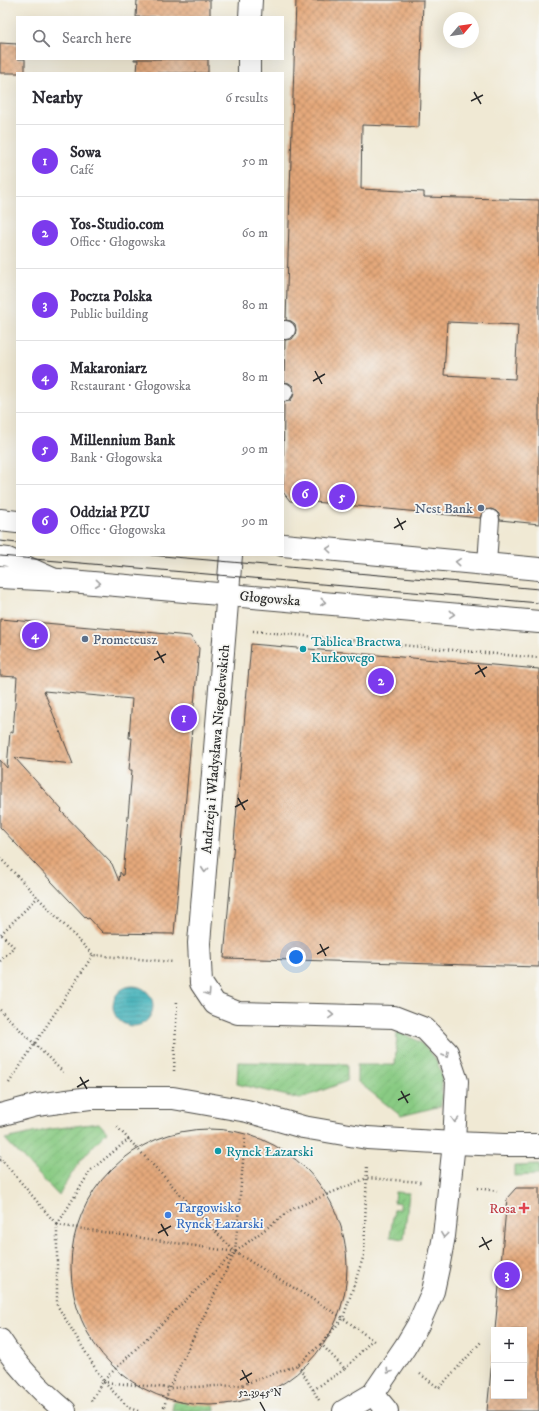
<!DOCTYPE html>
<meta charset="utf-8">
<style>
body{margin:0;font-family:"IM FELL DW Pica",serif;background:#f7f7f7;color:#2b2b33}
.controls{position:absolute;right:12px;bottom:12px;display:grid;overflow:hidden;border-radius:0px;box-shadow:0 4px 16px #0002}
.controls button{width:36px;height:36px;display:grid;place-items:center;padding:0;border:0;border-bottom:1px solid #e1e1e2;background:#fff;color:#2b2b33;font:20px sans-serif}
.compass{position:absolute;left:443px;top:12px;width:36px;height:36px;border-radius:50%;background:#fff;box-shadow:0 4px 16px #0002;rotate:61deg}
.you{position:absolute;left:296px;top:957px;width:14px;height:14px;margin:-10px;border:3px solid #fff;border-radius:50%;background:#1a73e8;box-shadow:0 0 0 6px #1a73e833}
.badge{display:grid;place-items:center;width:26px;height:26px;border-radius:50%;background:#7c3aed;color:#fff;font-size:13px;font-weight:700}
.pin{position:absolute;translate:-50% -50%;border:2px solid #fff;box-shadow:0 1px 4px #0006}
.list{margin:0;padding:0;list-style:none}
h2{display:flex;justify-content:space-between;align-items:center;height:52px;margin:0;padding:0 16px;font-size:17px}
h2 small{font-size:13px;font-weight:400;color:#7c7c81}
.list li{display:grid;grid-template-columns:26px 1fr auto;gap:12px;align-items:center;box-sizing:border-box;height:72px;padding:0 16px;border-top:1px solid #e1e1e2}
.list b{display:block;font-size:15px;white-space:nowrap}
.list p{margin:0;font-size:13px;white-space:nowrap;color:#7c7c81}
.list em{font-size:13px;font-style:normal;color:#7c7c81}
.icon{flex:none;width:22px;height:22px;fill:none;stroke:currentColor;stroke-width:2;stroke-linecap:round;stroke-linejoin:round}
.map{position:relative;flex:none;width:539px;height:1411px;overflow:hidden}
.search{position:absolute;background:#fff;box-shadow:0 4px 16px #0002;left:16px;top:16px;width:268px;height:44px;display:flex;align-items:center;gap:10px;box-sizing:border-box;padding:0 14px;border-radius:0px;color:#7c7c81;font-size:15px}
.panel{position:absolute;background:#fff;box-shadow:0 4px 16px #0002;left:16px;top:72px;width:268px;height:484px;border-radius:0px}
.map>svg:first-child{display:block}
.grass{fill:url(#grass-dots);stroke:#5a7b57}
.garden{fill:url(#garden-furrows);stroke:#5a7b57}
.water{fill:url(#water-rules);stroke:#366e72}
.building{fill:url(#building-cross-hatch);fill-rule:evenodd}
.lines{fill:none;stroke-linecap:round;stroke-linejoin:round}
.service-casing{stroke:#494844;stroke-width:20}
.pedestrian-casing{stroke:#494844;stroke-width:24}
.minor-casing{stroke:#494844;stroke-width:24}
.tertiary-casing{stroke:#494844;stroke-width:24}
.path{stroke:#494844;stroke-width:2.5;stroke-dasharray:1 3;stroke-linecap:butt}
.service{stroke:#fff;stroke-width:18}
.pedestrian{stroke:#fff;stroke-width:22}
.minor{stroke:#fff;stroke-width:22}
.tertiary{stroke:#fff;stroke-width:22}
.tram{stroke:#2b2b2b;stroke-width:1}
.oneway{stroke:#a0a0a0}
.ticks{fill:none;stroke:#2b2b2b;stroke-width:1.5}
.service-dot{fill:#5c6f8a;stroke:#f6f6f2;stroke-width:1.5}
.culture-dot{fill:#0f9aa8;stroke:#f6f6f2;stroke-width:1.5}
.health-dot{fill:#e0444e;stroke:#f6f6f2;stroke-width:1.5}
.shop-dot{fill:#3f7fe0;stroke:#f6f6f2;stroke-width:1.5}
.labels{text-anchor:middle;stroke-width:3.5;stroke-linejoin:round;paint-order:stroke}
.service-label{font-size:14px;fill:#4e5e75;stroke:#f6f6f2;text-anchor:end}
.street-label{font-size:14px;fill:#2b2b2b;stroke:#f6f6f2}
.culture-label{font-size:14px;fill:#0d838f;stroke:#f6f6f2;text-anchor:start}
.shop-label{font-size:14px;fill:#366cbe;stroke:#f6f6f2;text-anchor:start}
.health-label{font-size:14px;fill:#be3a42;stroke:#f6f6f2;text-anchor:end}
.ticks-label{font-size:10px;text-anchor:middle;fill:#2b2b2b;stroke:#f6f6f2;stroke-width:3.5;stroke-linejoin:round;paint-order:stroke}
</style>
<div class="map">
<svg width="539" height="1411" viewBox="0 0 539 1411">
<defs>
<pattern id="grass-dots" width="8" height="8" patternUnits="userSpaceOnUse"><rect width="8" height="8" fill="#89cb83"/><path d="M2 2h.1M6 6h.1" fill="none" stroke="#76ae71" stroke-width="1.8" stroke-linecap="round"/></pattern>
<pattern id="garden-furrows" width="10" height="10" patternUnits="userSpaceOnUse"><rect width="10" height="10" fill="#89cb83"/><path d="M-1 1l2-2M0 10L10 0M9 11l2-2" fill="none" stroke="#76ae71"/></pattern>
<pattern id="water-rules" width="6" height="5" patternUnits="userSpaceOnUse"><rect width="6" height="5" fill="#41b1b9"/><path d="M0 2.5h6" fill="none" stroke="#379097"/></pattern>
<pattern id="building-cross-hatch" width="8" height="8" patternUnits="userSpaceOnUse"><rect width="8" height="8" fill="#e5a97b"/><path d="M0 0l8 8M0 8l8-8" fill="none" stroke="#ba8a65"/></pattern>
</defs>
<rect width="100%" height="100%" fill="#f6f6f2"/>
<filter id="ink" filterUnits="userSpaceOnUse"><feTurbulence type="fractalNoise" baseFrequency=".025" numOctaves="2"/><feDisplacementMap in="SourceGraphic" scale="8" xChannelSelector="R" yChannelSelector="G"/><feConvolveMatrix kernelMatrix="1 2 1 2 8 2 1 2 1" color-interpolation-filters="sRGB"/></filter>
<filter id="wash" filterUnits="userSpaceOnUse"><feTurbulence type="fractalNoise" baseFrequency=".012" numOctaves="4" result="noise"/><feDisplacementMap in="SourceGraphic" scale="16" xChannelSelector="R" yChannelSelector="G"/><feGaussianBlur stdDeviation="0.9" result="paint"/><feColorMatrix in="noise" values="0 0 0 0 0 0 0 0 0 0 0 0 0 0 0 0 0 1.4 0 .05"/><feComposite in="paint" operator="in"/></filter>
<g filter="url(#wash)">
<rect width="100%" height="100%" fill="#f0e9d4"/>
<!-- grass -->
<polygon class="grass" points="539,1165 539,1175 514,1176 514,1166"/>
<!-- garden -->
<g class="garden">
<path d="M397 1032C422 1039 442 1057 442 1084 442 1092 441 1099 441 1106L401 1116 357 1081V1065H395Z"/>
<polygon points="238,1062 347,1064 347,1081 300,1099 237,1084"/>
<path d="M99 1123 107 1132C86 1152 72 1170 59 1196L5 1139 51 1129Z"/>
<polygon points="395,1192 409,1193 404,1239 390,1237 394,1209 400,1209 400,1203 394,1202"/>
<polygon points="174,1398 194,1401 214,1401 215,1411 172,1411"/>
</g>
<!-- water -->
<circle class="water" cx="133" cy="1006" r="20"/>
<g id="blocks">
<!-- building -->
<g class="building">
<polygon points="137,0 210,0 210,17 136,17"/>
<path d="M296 0H423L419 127 362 125 361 189 424 192V197L539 200V524L500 520 499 514 496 511 491 509 485 510 482 513 480 518 461 516 314 502 290 501 283 492 284 402 290 401 293 397 294 392 293 386 289 383 284 382 285 340 292 339 295 335 296 330 295 324 291 321 286 320ZM447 322 518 325 515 379 444 375Z"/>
<polygon points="0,43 17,44 17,59 25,59 25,73 0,73"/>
<polygon points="134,59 208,59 208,73 137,73 138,60 134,60"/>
<path d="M0 619 190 636 199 648 174 934 103 933 89 918 87 919 0 827V760L7 768 10 732 13 733 17 677 0 676ZM44 691 132 699 129 738H132L129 770H132L123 876 120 872 119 881 112 864 61 811 62 810 15 758 73 764Z"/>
<polygon points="251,644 539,669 539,967 224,958"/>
<circle cx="209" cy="1267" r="138"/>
<polygon points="516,1188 539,1188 539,1411 487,1411 494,1340 494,1396 524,1396 524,1330 495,1330 507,1198"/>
</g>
</g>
</g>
<g filter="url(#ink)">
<use href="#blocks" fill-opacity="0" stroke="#494844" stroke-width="1"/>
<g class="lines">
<!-- service casing -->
<g class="service-casing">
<g id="service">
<polyline points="283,330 286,330"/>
<polyline points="283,392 284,392"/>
<polyline points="0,556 8,557 55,578"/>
<polyline points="487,564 490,519"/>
</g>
</g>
<!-- pedestrian casing -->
<g class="pedestrian-casing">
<polyline id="pedestrian" points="0,1115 37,1105 90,1098 173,1098 247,1111 303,1127 367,1138 454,1143"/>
</g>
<!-- minor casing -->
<g class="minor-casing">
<g id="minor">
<polyline points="250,17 251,0"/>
<polyline points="249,73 249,59"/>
<polyline points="231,555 199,943 201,983 215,1004 238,1013 394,1017 425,1029 447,1052 457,1081 454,1143 444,1236 438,1268 433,1291 418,1325 405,1347 373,1394 344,1411"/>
<polyline points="454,1143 505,1145 539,1145"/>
<path d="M0 1340C18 1368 40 1390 65 1411"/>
<polyline points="373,1394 387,1411"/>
</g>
</g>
<!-- tertiary casing -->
<g class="tertiary-casing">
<g id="tertiary">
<polyline points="0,520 17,522"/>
<polyline points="283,545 539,569"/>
<polyline points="0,577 59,580 539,622"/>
</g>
</g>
<!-- path -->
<g class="path">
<polyline points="253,631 539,658"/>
<polyline points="0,858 93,955 173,962"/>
<polyline points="1,934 38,897"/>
<polyline points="0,961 14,947 0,933"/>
<polyline points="0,1010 63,1072"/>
<polyline points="174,1071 177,1000"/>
<polyline points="9,1083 93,955"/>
<polyline points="117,1127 235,1252 343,1318 375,1342"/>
<polyline points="0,1156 2,1160"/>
<polyline points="0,1160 2,1160 57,1225 91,1170 129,1139"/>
<polyline points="477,1188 497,1191"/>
<polyline points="298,1365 313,1390"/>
<polyline points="345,1369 372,1340"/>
<polyline points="420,1374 439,1388 482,1341"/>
<polyline points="103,1382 169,1388 242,1385 298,1365 321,1344"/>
<polyline points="319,1400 313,1390 345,1369 321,1344 343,1318 364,1255 367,1167"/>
<polyline points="91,1401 103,1381 57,1305 57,1225 235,1252"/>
<polyline points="138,1411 129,1408 103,1381 235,1252 245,1139"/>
<polyline points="163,1411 169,1388 235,1252 292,1209 367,1178 421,1182"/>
</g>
<!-- service -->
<use href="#service" class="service"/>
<!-- pedestrian -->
<use href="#pedestrian" class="pedestrian"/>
<!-- minor -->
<use href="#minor" class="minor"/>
<!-- tertiary -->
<use href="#tertiary" class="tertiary"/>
<!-- tram -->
<g class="tram">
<polyline points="0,541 17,543"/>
<polyline points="151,555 539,589"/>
<polyline points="0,556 539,603"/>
</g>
</g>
<!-- one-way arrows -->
<defs><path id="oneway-chevron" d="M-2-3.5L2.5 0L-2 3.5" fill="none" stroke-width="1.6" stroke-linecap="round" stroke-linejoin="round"/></defs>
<g class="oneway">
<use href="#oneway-chevron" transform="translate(329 549) rotate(-175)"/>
<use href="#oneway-chevron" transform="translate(458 562) rotate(-175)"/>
<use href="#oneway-chevron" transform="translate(98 583) rotate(6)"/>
<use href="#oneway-chevron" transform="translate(323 602) rotate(5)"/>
<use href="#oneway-chevron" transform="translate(452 614) rotate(5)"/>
<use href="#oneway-chevron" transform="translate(205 870) rotate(95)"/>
<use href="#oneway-chevron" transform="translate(208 993) rotate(56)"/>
<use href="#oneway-chevron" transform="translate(331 1015) rotate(2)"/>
<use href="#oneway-chevron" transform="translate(446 1055) rotate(61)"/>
<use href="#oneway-chevron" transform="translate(455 1120) rotate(93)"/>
<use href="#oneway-chevron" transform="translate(444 1235) rotate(97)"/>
<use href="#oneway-chevron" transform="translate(389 1371) rotate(124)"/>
</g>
</g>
<!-- ticks -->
<path class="ticks" d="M474 92 481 104M471 101 483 95M315 371 322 384M313 381 325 374M397 518 403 530M394 528 406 521M157 651 164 663M154 660 166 654M478 665 485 677M475 674 487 667M238 798 245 810M235 807 248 800M320 944 326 956M317 954 329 947M80 1077 87 1089M77 1087 89 1080M401 1091 408 1103M398 1100 410 1094M161 1224 168 1236M158 1233 171 1226M482 1237 489 1250M479 1247 492 1240M242 1370 249 1383M240 1380 252 1373M260 1402 265 1411"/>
<!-- markers -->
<g class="service-dot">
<circle cx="481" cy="508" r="4"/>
<circle cx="85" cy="639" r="4"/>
</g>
<g class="culture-dot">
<circle cx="303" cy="649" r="4"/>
<circle cx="218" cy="1151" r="4"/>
</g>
<path class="health-dot" d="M522 1202h4v4h4v4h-4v4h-4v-4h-4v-4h4z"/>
<circle class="shop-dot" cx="168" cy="1215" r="4"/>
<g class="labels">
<!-- service labels -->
<g class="service-label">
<text x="473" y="513">Nest Bank</text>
<text x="93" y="644" text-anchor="start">Prometeusz</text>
</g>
<!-- street labels -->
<g class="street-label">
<text transform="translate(270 598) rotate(5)" y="5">Głogowska</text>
<text transform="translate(215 749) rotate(-85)" y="5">Andrzeja i Władysława Niegolewskich</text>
</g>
<!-- culture labels -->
<g class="culture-label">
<text x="311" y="646">Tablica Bractwa<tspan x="311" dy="16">Kurkowego</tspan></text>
<text x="226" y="1156">Rynek Łazarski</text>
</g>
<!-- shop labels -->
<g class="shop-label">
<text x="176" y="1212">Targowisko<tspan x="176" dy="16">Rynek Łazarski</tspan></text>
</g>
<!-- health labels -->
<g class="health-label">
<text x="516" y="1213">Rosa</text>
</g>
</g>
<g class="ticks-label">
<text x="260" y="1396">52.3945°N</text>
</g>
</svg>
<div class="controls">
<button>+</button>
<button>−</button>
</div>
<svg class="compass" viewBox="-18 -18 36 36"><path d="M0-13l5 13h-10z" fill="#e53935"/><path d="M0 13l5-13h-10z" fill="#7c7c81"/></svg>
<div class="you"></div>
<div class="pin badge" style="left:184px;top:718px">1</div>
<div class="pin badge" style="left:381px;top:681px">2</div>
<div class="pin badge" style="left:507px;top:1275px">3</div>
<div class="pin badge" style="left:35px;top:635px">4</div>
<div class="pin badge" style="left:342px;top:497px">5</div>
<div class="pin badge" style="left:305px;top:494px">6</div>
<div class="search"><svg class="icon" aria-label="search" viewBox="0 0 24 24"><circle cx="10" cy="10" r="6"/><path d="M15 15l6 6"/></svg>Search here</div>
<section class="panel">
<h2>Nearby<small>6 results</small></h2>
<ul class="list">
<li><span class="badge">1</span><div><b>Sowa</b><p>Café</p></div><em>50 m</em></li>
<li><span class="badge">2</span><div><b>Yos-Studio.com</b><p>Office · Głogowska</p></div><em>60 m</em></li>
<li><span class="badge">3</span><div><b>Poczta Polska</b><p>Public building</p></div><em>80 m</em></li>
<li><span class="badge">4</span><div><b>Makaroniarz</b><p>Restaurant · Głogowska</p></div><em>80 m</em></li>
<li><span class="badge">5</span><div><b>Millennium Bank</b><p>Bank · Głogowska</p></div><em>90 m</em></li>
<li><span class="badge">6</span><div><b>Oddział PZU</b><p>Office · Głogowska</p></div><em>90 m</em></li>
</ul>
</section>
</div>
